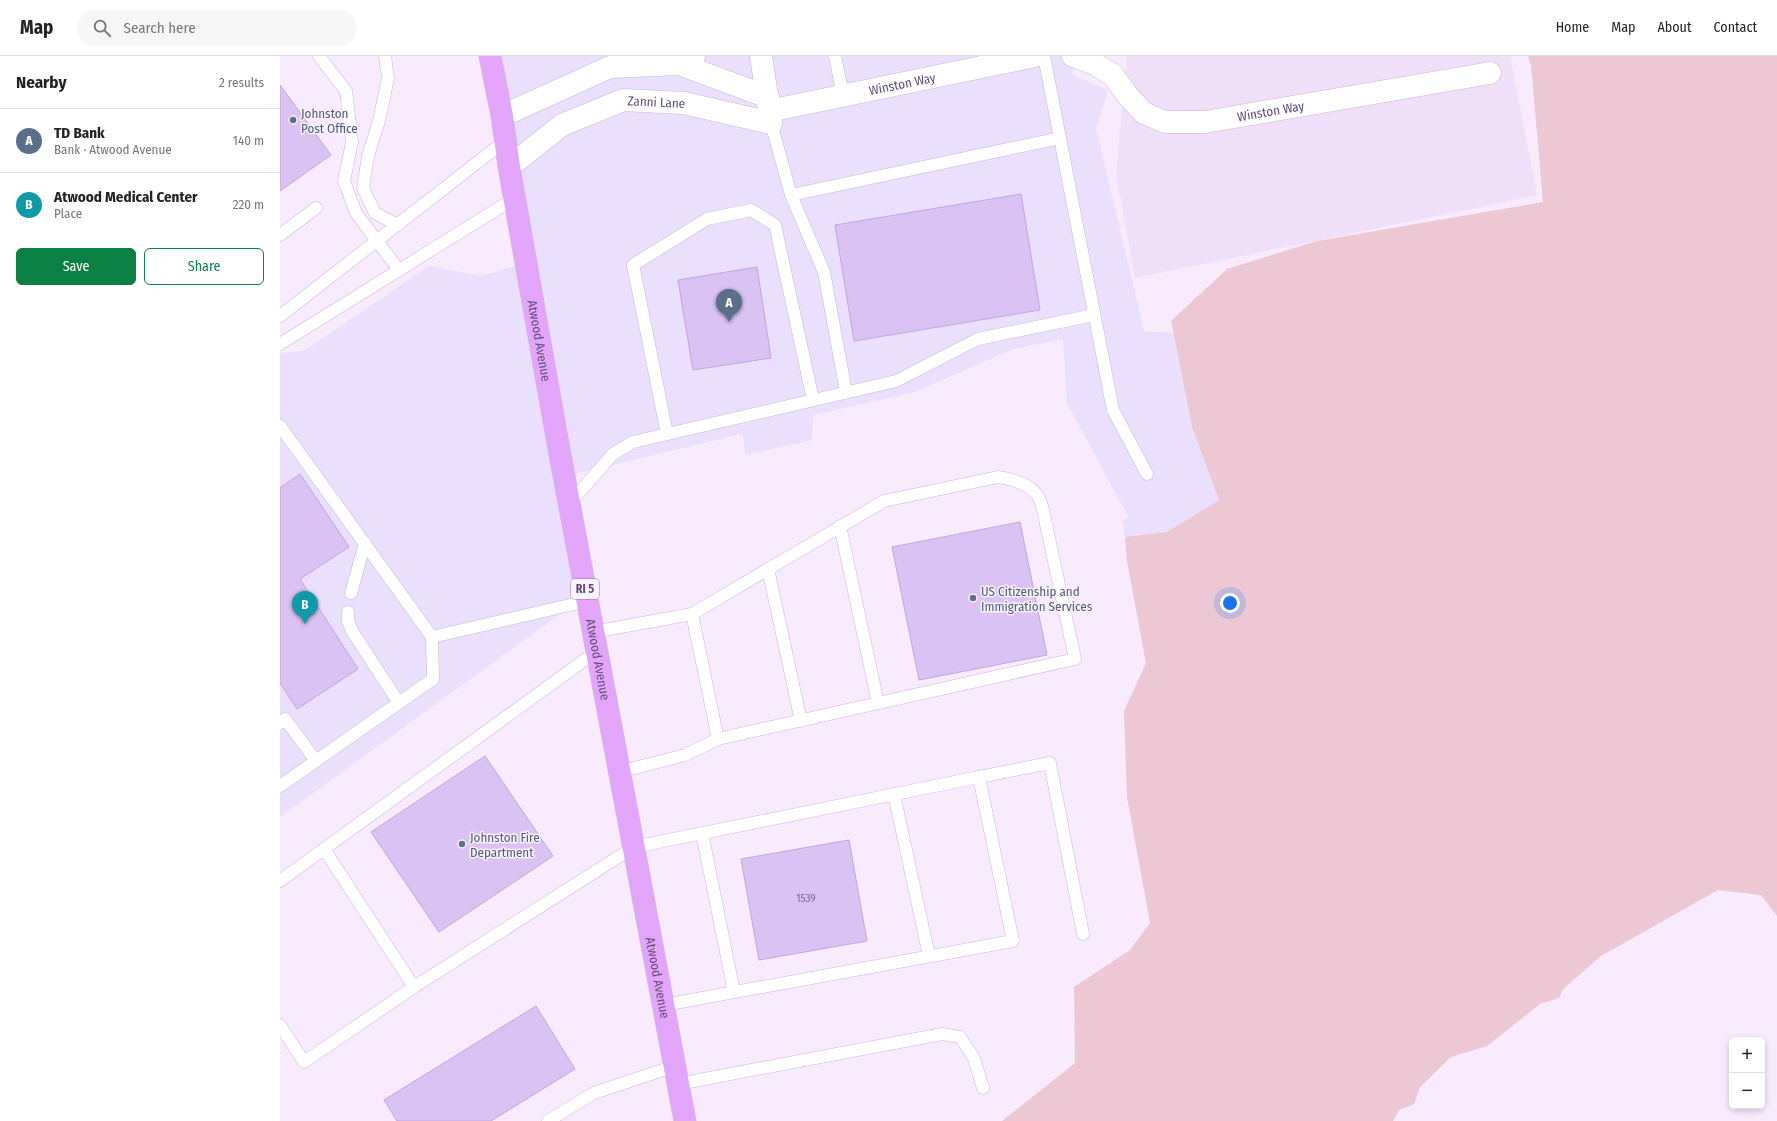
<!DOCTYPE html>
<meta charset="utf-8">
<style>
body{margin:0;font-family:"Fira Sans Condensed",sans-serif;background:#f6f6f6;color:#222}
.controls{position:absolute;right:12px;bottom:12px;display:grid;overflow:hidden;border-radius:6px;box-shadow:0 2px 6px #0003}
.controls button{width:36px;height:36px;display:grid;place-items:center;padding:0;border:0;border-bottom:1px solid #e0e0e0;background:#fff;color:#222;font:20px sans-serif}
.you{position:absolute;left:950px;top:547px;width:14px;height:14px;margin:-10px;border:3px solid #fff;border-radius:50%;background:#1a73e8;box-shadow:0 0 0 6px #1a73e833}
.badge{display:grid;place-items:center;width:26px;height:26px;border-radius:50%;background:#0b8043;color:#fff;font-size:13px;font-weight:700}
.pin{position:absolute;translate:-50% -33px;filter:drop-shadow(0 1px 2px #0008)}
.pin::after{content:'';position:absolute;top:21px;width:14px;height:12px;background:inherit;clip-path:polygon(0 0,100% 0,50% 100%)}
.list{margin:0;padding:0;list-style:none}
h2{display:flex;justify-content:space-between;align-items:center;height:52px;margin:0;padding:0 16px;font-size:17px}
h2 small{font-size:13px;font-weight:400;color:#767676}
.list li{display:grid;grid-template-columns:26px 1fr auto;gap:12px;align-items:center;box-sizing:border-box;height:64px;padding:0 16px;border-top:1px solid #e0e0e0}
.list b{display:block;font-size:15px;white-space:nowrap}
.list p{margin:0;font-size:13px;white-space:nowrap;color:#767676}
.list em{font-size:13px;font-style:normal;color:#767676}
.actions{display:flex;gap:8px;padding:12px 16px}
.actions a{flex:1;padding:9px 0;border:1px solid #0b8043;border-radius:6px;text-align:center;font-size:14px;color:#0b8043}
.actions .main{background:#0b8043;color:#fff}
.icon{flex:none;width:22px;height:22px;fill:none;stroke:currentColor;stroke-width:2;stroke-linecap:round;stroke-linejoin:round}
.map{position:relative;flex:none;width:1497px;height:1065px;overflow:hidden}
header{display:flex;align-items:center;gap:24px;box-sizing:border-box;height:56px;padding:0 20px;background:#fff;border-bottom:1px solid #e0e0e0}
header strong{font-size:19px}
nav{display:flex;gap:22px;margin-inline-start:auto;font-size:14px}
.search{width:280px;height:36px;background:#f6f6f6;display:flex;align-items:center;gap:10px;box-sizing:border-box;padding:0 14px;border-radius:22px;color:#767676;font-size:15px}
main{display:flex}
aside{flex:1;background:#fff}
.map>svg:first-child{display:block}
.residential{fill:#f0dff9}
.commercial{fill:#eadffc}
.green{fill:#ebc8d3}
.building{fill:#dac2f2;stroke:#c2a3e4}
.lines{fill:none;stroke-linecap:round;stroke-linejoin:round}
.lane-casing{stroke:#c8b7d6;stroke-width:13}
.street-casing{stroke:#c8b7d6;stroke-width:23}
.primary-casing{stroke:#d0cad6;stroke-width:23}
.lane{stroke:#fff;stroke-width:12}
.street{stroke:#fff;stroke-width:22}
.primary{stroke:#e2a5f9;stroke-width:22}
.service-dot{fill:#5c6f8a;stroke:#fbf1ff;stroke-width:1.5}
.labels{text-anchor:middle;stroke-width:3;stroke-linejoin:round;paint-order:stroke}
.number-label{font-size:11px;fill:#7f6a96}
.shield{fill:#fbf1ff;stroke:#8f7ea0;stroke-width:1}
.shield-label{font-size:12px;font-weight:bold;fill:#614d78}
.street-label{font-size:13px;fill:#614d78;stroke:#fbf1ff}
.service-label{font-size:13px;fill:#4e5e75;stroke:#fbf1ff;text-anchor:start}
</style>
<header>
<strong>Map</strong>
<div class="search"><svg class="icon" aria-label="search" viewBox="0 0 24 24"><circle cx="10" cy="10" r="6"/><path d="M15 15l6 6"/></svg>Search here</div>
<nav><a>Home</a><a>Map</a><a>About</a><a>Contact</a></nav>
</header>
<main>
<aside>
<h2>Nearby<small>2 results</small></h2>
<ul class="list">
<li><span class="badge" style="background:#5c6f8a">A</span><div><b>TD Bank</b><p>Bank · Atwood Avenue</p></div><em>140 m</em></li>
<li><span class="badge" style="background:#0f9aa8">B</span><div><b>Atwood Medical Center</b><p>Place</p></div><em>220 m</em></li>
</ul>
<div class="actions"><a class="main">Save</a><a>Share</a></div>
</aside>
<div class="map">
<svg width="1497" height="1065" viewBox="0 0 1497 1065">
<rect width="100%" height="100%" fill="#f7ebfd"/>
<!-- residential -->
<polygon class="residential" points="847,0 1230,0 1257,139 855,222 836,118"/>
<!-- commercial -->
<polygon class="commercial" points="213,0 796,0 792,19 828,34 816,72 864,275 893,277 912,371 939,444 887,476 845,481 843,463 849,462 787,347 783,283 733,293 635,336 533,359 532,384 465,399 463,379 456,379 287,420 309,537 0,761 0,297 24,295 149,210 201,220 246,207"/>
<!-- green -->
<polygon class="green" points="1248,0 1497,0 1497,860 1481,839 1438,834 1321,900 1283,933 1279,942 1260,948 1207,990 1171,1001 1140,1031 1134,1048 1119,1054 1113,1065 722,1065 795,1007 794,931 850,894 870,867 847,741 844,655 866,607 847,505 845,481 887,476 939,444 912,371 891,265 947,213 1037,185 1263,146 1251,9"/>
<!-- building -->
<g class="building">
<polygon points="0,29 51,99 0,135"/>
<polygon points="741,138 760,254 574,285 555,169"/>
<polygon points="477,211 491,302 413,314 398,224"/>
<polygon points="20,418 69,491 20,523 78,613 17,653 0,627 0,432"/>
<polygon points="740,466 767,599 639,624 612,491"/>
<polygon points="205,700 273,800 159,876 91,776"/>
<polygon points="569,784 587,885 479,904 461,803"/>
<polygon points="256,950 295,1013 211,1065 117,1065 104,1044"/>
</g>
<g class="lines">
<!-- lane casing -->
<g class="lane-casing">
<g id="lane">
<polyline points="39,0 66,35 72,86 64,125 76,157 119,214"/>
<polyline points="105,0 108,22 99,65 88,100 83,132 95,157 118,169"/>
<polyline points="555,0 563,40"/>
<polyline points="764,0 833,354 867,418"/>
<polyline points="491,67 511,139 544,216 566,336"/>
<polyline points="511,139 780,82"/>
<polyline points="0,179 36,152"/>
<polyline points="0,260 225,85"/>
<polyline points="0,288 235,142"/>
<polyline points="0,370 152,581 307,545"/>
<polyline points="387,378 353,209 427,163 471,154 495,169 533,344"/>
<polyline points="289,448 333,398 353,386 616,325 698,283 814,259"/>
<polyline points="560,470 598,647"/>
<polyline points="488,513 521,665"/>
<polyline points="71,537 85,487"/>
<polyline points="68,556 68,565 72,575 119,647"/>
<polyline points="412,558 438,683"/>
<path d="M313 576 412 558 604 445 718 421C732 423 748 427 757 439 760 443 762 450 763 454L795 603 438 683 405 699 339 716"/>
<polyline points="0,667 5,663 36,705"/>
<polyline points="699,721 770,707 803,878"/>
<polyline points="0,730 153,623 152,581"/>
<polyline points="614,738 649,900"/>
<polyline points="422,777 454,936"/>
<polyline points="44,793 134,931"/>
<polyline points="0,825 317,595"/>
<polyline points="0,969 24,1006 134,931 354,791 699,721 733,885 384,949"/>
<polyline points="398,1028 662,978 680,981 694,1002 703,1032"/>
<polyline points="268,1065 314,1037 395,1010"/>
</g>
</g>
<!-- street casing -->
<g class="street-casing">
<g id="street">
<path id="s1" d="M793 0 815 8 833 19 847 39 864 57 885 66H925L1210 17"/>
<polyline points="399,8 488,41"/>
<path id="s2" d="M489 55 755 0"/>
<polyline points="222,60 330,11 399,8 414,0"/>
<path id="s3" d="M229 111 282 69 343 44 404 47 491 67 481 0"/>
</g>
</g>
<!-- primary casing -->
<g class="primary-casing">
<g id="primary">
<path id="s4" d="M210 0 222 60 229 111 278 388 405 1065"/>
</g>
</g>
<!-- lane -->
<use href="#lane" class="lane"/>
<!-- street -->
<use href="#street" class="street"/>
<!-- primary -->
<use href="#primary" class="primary"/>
</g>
<!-- markers -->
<g class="service-dot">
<circle cx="13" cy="64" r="4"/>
<circle cx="693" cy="542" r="4"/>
<circle cx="182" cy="788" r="4"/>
</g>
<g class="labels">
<!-- number labels -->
<g class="number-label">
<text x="526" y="846">1539</text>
</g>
<!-- shield labels -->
<rect class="shield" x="291" y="523" width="28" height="20" rx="3"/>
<g class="shield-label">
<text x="305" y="537">RI 5</text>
</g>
<!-- street labels -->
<g class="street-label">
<text dy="5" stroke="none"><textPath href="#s2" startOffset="136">Winston Way</textPath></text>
<text dy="5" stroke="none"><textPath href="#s3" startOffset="167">Zanni Lane</textPath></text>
<text dy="5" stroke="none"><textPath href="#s1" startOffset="223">Winston Way</textPath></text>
<text dy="5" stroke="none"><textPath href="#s4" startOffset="289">Atwood Avenue</textPath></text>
<text dy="5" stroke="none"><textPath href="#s4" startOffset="613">Atwood Avenue</textPath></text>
<text dy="5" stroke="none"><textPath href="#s4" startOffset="937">Atwood Avenue</textPath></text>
</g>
<!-- service labels -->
<g class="service-label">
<text x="21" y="62">Johnston<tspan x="21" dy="15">Post Office</tspan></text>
<text x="701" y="540">US Citizenship and<tspan x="701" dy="15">Immigration Services</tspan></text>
<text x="190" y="786">Johnston Fire<tspan x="190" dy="15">Department</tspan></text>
</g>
</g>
</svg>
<div class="controls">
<button>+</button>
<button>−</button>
</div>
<div class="you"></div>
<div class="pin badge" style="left:449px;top:266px;background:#5c6f8a">A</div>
<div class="pin badge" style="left:25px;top:568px;background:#0f9aa8">B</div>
</div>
</main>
